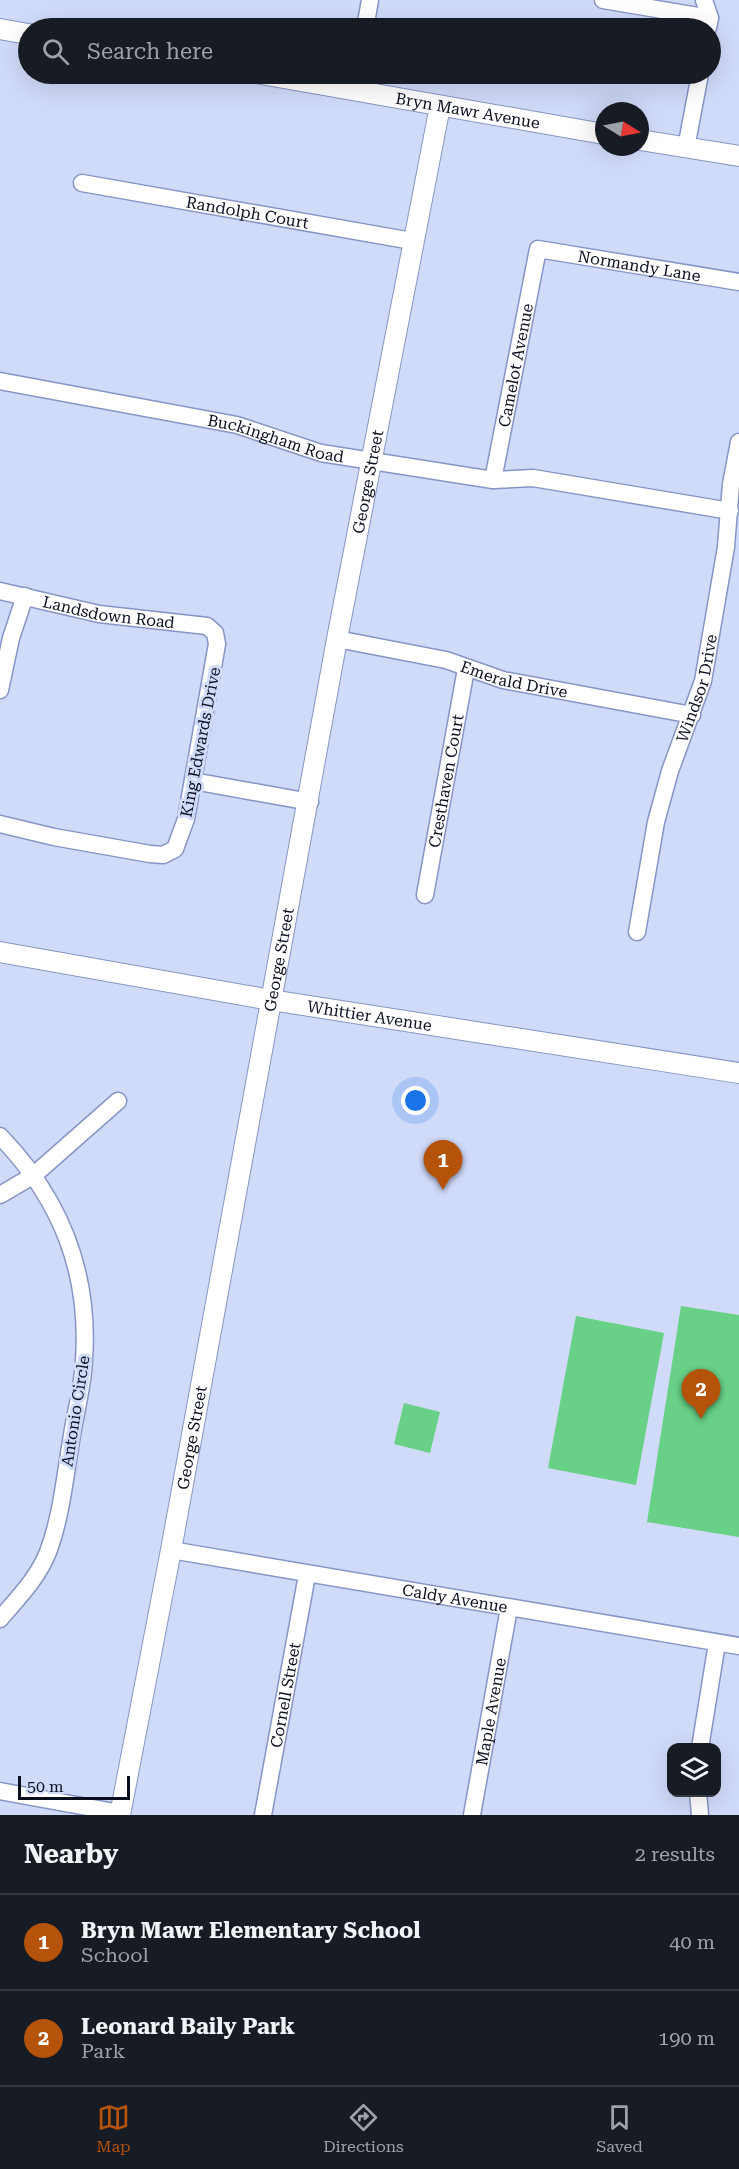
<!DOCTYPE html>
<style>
body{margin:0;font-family:"Roboto Serif",serif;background:#242831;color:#f1f3f6}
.controls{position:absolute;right:18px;bottom:18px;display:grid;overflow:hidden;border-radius:12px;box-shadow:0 6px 24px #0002}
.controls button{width:54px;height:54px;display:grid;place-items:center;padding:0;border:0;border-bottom:2px solid #363941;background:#171b24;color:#f1f3f6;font:30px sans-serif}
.compass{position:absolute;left:595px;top:102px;width:54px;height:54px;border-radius:50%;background:#171b24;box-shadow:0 6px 24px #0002;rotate:100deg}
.scale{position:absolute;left:18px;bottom:15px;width:112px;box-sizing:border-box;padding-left:6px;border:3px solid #0a0f20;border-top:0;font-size:16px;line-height:21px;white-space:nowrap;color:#0a0f20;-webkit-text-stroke:4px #d0daf9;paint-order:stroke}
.you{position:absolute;left:416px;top:1101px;width:21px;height:21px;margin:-15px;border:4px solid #fff;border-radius:50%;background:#1a73e8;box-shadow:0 0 0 9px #1a73e833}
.badge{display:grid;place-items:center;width:39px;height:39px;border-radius:50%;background:#b45309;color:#fff;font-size:20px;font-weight:700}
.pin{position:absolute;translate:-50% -50px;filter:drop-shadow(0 2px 3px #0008)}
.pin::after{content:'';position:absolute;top:32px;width:21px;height:18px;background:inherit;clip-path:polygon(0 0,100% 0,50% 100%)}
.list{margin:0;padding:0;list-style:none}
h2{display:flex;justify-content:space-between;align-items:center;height:78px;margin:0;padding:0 24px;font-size:26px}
h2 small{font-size:20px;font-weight:400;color:#9ea1a6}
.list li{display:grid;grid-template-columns:39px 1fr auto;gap:18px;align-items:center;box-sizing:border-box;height:96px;padding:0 24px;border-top:2px solid #363941}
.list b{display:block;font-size:22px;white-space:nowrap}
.list p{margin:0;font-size:20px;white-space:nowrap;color:#9ea1a6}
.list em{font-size:20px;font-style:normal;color:#9ea1a6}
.icon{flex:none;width:33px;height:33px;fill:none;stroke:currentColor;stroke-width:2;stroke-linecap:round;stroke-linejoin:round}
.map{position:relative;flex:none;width:739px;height:1815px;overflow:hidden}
.search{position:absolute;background:#171b24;box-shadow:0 6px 24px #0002;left:18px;right:18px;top:18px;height:66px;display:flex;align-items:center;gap:15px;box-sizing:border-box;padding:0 21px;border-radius:33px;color:#9ea1a6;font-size:22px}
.sheet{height:270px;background:#171b24}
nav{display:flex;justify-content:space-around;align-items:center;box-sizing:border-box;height:84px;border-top:2px solid #363941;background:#171b24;font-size:16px;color:#9ea1a6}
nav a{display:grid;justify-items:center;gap:3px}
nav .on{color:#b45309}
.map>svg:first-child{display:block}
.green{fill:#68d087}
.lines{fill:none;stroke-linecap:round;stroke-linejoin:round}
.minor-casing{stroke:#8695c5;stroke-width:19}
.tertiary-casing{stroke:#8695c5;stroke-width:22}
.minor{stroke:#fff;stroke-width:16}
.tertiary{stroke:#fff;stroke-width:20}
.labels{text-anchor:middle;stroke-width:6;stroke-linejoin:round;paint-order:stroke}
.street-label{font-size:16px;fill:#0a0f20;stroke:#d0daf9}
</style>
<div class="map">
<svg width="739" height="1815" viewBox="0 0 739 1815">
<rect width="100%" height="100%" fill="#d0daf9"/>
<!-- green -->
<g class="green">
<polygon points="681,1306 739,1315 739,1537 647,1522"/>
<polygon points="576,1316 664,1333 636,1485 548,1468"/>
<polygon points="404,1403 440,1412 430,1453 394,1444"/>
</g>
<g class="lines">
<!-- minor casing -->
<g class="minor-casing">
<g id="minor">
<polyline points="603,0 710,18"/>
<polyline points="704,0 710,18 708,28"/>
<polyline points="365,28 370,0"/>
<polyline points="354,89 357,74"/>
<polyline points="686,148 700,74"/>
<path id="s1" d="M82 183 412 241"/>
<path id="s2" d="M0 381 237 425 321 453 493 480 533 478 730 511"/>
<path id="s3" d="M493 480 538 249 739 282"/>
<path id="s4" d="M0 591 99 614 207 626 215 633 217 644 186 819 175 849 163 855 150 854 54 837 0 824"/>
<path id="s5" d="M337 639 446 660 503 680 692 715"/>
<polyline points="0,690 11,638 25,596"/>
<polyline points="193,781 310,802"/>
<path id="s6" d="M425 895 466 669"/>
<path id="s7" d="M637 932 656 822 670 771 703 681 726 547 731 484 739 442"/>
<path d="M0 1136C61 1199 90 1272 84 1360 83 1386 75 1414 71 1441 65 1477 61 1518 48 1552 38 1578 17 1599 0 1619"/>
<polyline points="0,1195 34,1175 118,1101"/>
<path id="s8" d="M171 1550 739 1646"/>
<polyline points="700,1748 717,1643"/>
<polyline points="0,1791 120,1813"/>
<polyline points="698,1792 700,1815"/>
<path id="s9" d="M263 1815 307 1575"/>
<path id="s10" d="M472 1815 509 1608"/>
</g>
</g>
<!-- tertiary casing -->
<g class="tertiary-casing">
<g id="tertiary">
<polyline points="0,29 28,34"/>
<path id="s11" d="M261 74 604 134"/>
<polyline points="640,140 739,156"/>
<path id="s12" d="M0 952 271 1000 739 1073"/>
<path id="s13" d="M120 1815 171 1550 337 639 440 106"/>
</g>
</g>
<!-- minor -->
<use href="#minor" class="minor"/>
<!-- tertiary -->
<use href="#tertiary" class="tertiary"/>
</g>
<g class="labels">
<!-- street labels -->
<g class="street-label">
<text dy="6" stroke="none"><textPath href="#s11" startOffset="210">Bryn Mawr Avenue</textPath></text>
<text dy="6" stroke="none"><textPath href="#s1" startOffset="168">Randolph Court</textPath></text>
<text dy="6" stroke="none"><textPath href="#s3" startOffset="338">Normandy Lane</textPath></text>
<text dy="6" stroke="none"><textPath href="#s3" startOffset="117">Camelot Avenue</textPath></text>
<text dy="6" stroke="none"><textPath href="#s2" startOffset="282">Buckingham Road</textPath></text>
<text dy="6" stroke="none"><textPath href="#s13" startOffset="1356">George Street</textPath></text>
<text dy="6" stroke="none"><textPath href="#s4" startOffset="111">Landsdown Road</textPath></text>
<text dy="6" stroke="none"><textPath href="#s5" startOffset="182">Emerald Drive</textPath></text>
<text dy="6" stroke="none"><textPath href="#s7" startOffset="252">Windsor Drive</textPath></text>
<text transform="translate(200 742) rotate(-79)" y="6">King Edwards Drive</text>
<text dy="6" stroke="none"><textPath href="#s6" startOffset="116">Cresthaven Court</textPath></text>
<text dy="6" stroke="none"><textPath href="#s13" startOffset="870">George Street</textPath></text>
<text dy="6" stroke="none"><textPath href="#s12" startOffset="375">Whittier Avenue</textPath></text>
<text transform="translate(75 1411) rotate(-81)" y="6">Antonio Circle</text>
<text dy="6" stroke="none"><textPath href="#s13" startOffset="384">George Street</textPath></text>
<text dy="6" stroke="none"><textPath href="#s8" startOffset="288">Caldy Avenue</textPath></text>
<text dy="6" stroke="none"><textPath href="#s9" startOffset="122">Cornell Street</textPath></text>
<text dy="6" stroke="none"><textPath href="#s10" startOffset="105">Maple Avenue</textPath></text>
</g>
</g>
</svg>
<div class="controls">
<button><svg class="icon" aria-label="layers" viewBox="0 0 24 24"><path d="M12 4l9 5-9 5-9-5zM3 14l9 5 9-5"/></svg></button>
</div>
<svg class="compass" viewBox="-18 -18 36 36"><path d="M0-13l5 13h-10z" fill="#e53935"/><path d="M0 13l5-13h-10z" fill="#9ea1a6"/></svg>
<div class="scale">50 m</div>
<div class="you"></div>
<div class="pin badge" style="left:443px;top:1190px">1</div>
<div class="pin badge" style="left:701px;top:1419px">2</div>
<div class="search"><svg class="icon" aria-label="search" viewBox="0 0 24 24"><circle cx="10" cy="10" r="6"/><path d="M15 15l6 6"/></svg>Search here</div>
</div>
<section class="sheet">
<h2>Nearby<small>2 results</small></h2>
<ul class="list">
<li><span class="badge">1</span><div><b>Bryn Mawr Elementary School</b><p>School</p></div><em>40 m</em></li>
<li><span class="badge">2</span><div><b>Leonard Baily Park</b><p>Park</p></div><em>190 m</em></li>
</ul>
</section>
<nav>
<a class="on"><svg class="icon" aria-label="map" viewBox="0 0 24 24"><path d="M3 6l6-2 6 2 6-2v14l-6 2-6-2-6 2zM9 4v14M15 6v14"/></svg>Map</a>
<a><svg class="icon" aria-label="directions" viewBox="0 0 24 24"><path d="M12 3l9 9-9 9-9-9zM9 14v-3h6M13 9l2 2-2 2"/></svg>Directions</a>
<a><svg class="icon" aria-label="saved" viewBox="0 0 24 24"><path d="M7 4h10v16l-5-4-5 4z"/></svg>Saved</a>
</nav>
